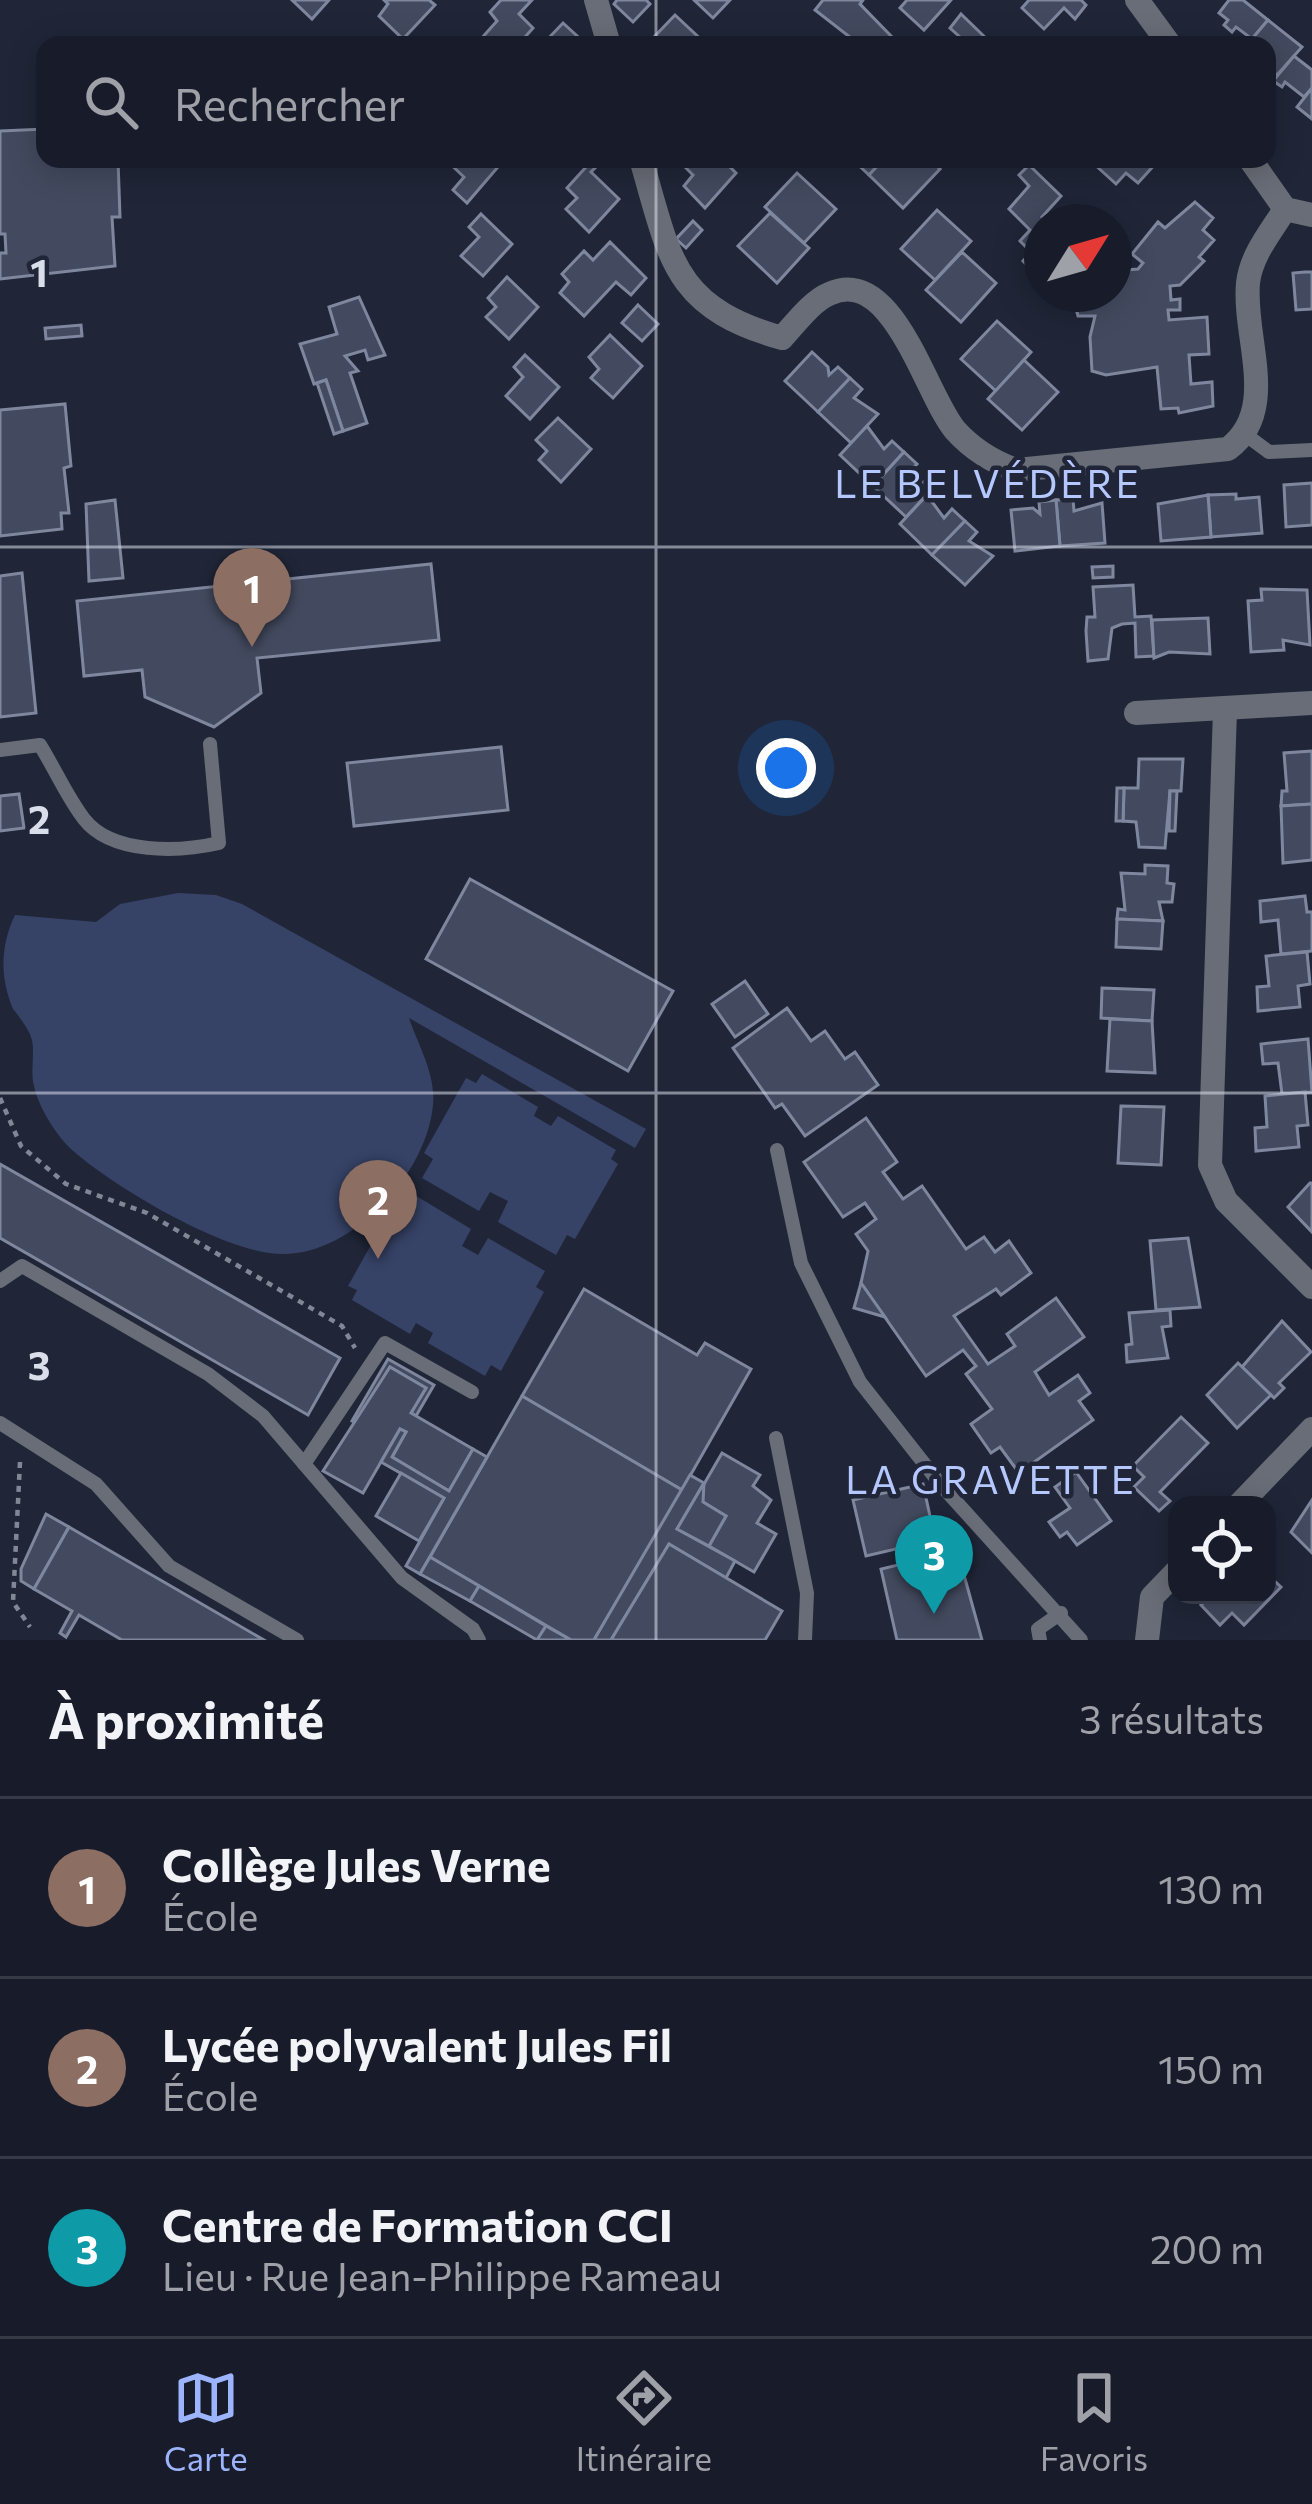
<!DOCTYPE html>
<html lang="fr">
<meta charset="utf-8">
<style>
body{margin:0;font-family:Commissioner,sans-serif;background:#212532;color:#f1f3f6}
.controls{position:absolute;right:36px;bottom:36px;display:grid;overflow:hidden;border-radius:24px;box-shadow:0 6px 30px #0003}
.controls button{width:108px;height:108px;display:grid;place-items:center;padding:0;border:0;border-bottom:3px solid #363a47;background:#181c2a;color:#f1f3f6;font:60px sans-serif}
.compass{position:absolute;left:1024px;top:204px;width:108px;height:108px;border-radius:50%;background:#181c2a;box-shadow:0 6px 30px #0003;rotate:53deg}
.you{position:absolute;left:786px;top:768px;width:42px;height:42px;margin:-30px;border:9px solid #fff;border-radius:50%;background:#1a73e8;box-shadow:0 0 0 18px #1a73e833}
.badge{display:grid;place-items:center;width:78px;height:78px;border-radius:50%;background:#9cb4fd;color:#fff;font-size:39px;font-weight:700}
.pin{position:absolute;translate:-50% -99px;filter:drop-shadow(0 3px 6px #0008)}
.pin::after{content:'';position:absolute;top:63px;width:42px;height:36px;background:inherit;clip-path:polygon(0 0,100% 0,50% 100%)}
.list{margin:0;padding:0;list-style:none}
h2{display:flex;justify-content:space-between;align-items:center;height:156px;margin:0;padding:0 48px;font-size:51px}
h2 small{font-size:39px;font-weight:400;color:#9fa1a8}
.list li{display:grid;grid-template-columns:78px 1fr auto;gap:36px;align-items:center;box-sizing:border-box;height:180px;padding:0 48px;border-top:3px solid #363a47}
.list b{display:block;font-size:45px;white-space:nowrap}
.list p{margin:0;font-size:39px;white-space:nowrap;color:#9fa1a8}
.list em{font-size:39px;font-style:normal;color:#9fa1a8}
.icon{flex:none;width:66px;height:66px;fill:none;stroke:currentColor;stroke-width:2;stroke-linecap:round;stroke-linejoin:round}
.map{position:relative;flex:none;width:1312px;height:1640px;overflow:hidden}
.search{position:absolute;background:#181c2a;box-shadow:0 6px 30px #0003;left:36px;right:36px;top:36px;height:132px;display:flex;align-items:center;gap:30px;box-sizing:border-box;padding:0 42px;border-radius:24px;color:#9fa1a8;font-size:45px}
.sheet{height:696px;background:#181c2a}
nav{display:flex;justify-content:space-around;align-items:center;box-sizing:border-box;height:168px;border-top:3px solid #363a47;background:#181c2a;font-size:33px;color:#9fa1a8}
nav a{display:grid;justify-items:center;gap:6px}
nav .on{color:#9cb4fd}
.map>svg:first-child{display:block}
.green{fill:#364266}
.building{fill:#434a5f;stroke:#7f879e;stroke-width:3}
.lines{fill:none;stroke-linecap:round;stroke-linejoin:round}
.path{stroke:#828797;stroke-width:4.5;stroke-dasharray:6 6;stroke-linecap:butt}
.service{stroke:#696d77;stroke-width:14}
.minor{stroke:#696d77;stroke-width:24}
.grid{fill:none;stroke:#dadeeb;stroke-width:3;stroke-opacity:0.55}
.labels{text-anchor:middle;stroke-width:9;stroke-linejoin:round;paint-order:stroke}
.neighbourhood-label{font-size:39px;letter-spacing:3px;fill:#b4c7fe;stroke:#202638}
.grid-label{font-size:39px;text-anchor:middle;font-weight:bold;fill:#dadeeb;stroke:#202638;stroke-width:9;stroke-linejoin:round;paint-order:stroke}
</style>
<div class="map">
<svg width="1312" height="1640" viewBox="0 0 1312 1640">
<rect width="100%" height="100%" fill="#202638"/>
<!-- green -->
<g class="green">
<path d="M178 893 216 895 242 904 646 1129 635 1148 409 1018C418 1045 436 1074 433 1105 427 1173 353 1255 282 1254 226 1254 112 1186 71 1149 56 1135 38 1106 34 1086 30 1071 35 1055 32 1040 29 1029 20 1018 13 1009 0 978 0 946 15 915L96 922 120 904Z"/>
<polygon points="482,1074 538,1107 534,1116 551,1126 558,1116 616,1150 611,1159 618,1164 575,1239 567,1235 556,1255 498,1222 508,1201 490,1192 479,1211 422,1178 433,1159 424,1153 466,1078 476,1083"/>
<polygon points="413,1194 471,1229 462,1246 478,1255 488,1238 545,1271 536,1287 544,1292 501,1371 491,1365 485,1376 428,1343 433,1333 416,1323 410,1334 352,1300 357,1290 348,1286 392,1207 402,1212"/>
</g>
<!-- building -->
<g class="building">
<polygon points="292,0 329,0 312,19"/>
<polygon points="384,0 429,0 435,5 403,39 379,16 388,4"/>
<polygon points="501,0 532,0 519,14 533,28 518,45 485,45 480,40 497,21 490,12"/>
<polygon points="617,0 646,0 650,4 633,22 614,4"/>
<polygon points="694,0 730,0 713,18"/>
<polygon points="823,0 863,0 860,4 893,38 886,45 860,45 815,10"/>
<polygon points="907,0 951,0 924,30 900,8"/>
<polygon points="1029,0 1081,0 1086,5 1075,19 1064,8 1044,29 1022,8"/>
<polygon points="1229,0 1243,0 1268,20 1252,39 1236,27 1232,32 1224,25 1228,20 1219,13"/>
<polygon points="961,14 993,45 954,45 961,38 950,28"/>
<polygon points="675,15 707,45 664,45 655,36"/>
<polygon points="1268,20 1302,47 1277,75 1267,68 1267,45 1252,39"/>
<polygon points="563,23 587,45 542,45"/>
<polygon points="1294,56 1312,70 1312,88 1304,97 1285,82 1282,87 1273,81"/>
<polygon points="1312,88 1312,119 1297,107"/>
<polygon points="45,129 45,159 118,159 120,217 112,217 115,266 0,279 0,253 6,253 5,234 0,234 0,131"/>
<polygon points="445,159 489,159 498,167 467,203 453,190 464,177"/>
<polygon points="578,159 604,159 591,172 619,199 589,232 566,209 577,198 567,188 586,167"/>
<polygon points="688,159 722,159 736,173 705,208 684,186 693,175 683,165"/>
<polygon points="852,159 884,159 869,175"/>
<polygon points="884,159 929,159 940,169 903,208 869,175"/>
<polygon points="1097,159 1156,159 1158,161 1138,183 1126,173 1116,184 1093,163"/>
<polygon points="1029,165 1061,196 1042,217 1047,222 1042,222 1042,281 1023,261 1031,252 1020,241 1030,230 1009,209 1029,186 1019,175"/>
<polygon points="797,173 836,209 804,243 765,207"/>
<polygon points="1195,202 1213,218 1203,230 1214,240 1199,257 1204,261 1180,285 1170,286 1171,300 1180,299 1180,310 1168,310 1169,320 1207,317 1209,354 1189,355 1191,384 1212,382 1213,406 1179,413 1178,408 1161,409 1157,367 1106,375 1092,371 1090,337 1095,316 1078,316 1072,294 1114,294 1114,271 1138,269 1143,263 1132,254 1158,222 1165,228"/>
<polygon points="937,210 971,241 935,280 901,249"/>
<polygon points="770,213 809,248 777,283 738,246"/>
<polygon points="481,214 512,244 483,276 461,256 479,237 469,227"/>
<polygon points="693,221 702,230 686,248 676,239"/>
<polygon points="610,242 646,278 631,295 616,282 584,316 560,293 569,282 562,274 584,251 593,260"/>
<polygon points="962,252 996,283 961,322 926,290"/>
<polygon points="1305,272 1312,272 1312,309 1296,310 1293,273"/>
<polygon points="507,277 538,307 509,339 486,317 496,307 488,298"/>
<polygon points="359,297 385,355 368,360 365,350 345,356 358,371 350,373 367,423 343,431 326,380 314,384 300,344 337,334 329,307"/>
<polygon points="638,305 658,324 642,341 622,323"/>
<polygon points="997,321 1031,352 996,391 961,359"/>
<polygon points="81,325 82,336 46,339 45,328"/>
<polygon points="610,335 642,366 613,398 591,378 599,369 589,357"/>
<polygon points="812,352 828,367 829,375 838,367 850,378 818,412 785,381"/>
<polygon points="525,355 559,387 530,419 506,396 523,377 514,367"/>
<polygon points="1024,360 1058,392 1022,430 988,399"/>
<polygon points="850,378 862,389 854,398 878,414 851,443 818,412"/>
<polygon points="326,380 343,431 334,434 317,383"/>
<polygon points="65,404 71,466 64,468 69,513 61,513 62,529 0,536 0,410"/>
<polygon points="558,418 591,449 561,482 539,460 547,451 536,440"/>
<polygon points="867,426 884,449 892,441 904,452 873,486 840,455"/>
<polygon points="904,452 917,464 909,472 933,488 906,517 873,486"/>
<polygon points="1312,483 1312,525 1286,527 1284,485"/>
<polygon points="1236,494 1236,499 1259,497 1262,533 1211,537 1208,495"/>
<polygon points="927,495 944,518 952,509 965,521 932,555 900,524"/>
<polygon points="1208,495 1211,537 1161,541 1158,504"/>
<polygon points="1073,499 1074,511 1102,503 1105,543 1060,546 1056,500"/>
<polygon points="115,500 123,578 89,581 86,504"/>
<polygon points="1056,500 1060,546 1015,551 1011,510 1033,508 1040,514 1039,502"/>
<polygon points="965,521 977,532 969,541 993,556 965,585 932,555"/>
<polygon points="431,564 439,640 257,658 261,693 214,727 145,697 142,670 84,676 77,601"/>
<polygon points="1113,566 1113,577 1093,578 1092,567"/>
<polygon points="22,573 36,713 0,717 0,576"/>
<polygon points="1133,585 1135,617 1151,616 1154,656 1136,657 1135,623 1122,624 1112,628 1108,659 1088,661 1086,631 1087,617 1095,617 1093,587"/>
<polygon points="1261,589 1307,590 1310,645 1283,640 1284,650 1251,652 1248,601 1262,600"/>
<polygon points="1208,618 1210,654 1169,652 1154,658 1152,620"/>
<polygon points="501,747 508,810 354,826 347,763"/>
<polygon points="1312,751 1312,804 1281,806 1282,791 1287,791 1284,753"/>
<polygon points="1139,759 1183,759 1181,791 1170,791 1165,848 1139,847 1136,822 1123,821 1124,788 1138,788"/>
<polygon points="1117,788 1124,788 1123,821 1116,821"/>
<polygon points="1170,791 1177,791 1175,831 1169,831"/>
<polygon points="19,794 24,828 0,831 0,796"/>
<polygon points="1312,804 1312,860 1283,863 1281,806"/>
<polygon points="1145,865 1168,866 1167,883 1174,884 1172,902 1159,902 1163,921 1117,919 1118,909 1125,910 1121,873 1145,874"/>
<polygon points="470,879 673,991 628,1071 426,959"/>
<polygon points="1305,896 1307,912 1312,912 1312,951 1281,954 1278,920 1261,922 1260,901"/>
<polygon points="1117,919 1163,921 1161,949 1116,947"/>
<polygon points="1307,952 1310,984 1298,986 1300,1007 1258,1011 1257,987 1269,986 1266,956"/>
<polygon points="745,981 768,1014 735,1037 712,1004"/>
<polygon points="1102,988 1154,990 1152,1021 1101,1018"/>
<polygon points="787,1008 811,1041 825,1031 845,1059 855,1052 878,1085 805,1136 782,1104 775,1108 733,1048"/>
<polygon points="1110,1019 1152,1021 1155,1073 1107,1071"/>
<polygon points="1308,1039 1312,1092 1282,1094 1278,1063 1263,1064 1261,1044"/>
<polygon points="1305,1092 1308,1125 1297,1126 1299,1147 1256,1151 1255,1128 1267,1127 1265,1096"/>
<polygon points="1121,1106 1164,1107 1161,1165 1118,1163"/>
<polygon points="866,1118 897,1162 883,1172 903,1199 922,1186 966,1249 984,1237 995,1252 1009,1241 1031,1273 1001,1295 996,1289 954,1316 988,1364 1015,1346 1007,1334 1056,1298 1084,1337 1035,1372 1049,1395 1078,1375 1090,1393 1079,1401 1093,1420 1019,1473 1000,1447 991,1453 971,1424 992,1409 966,1374 976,1366 963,1350 926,1376 861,1283 868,1251 856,1234 876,1219 865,1203 843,1217 804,1162"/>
<polygon points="0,1164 340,1358 308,1415 0,1238"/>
<polygon points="1310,1183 1312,1183 1312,1232 1288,1207"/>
<polygon points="1188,1238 1200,1307 1156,1310 1150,1241"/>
<polygon points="861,1283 885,1317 854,1308"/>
<polygon points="584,1289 697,1355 705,1343 751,1369 682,1490 522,1396"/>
<polygon points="1170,1310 1171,1326 1162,1327 1168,1358 1127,1362 1126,1345 1132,1344 1129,1313"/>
<polygon points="1282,1321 1311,1352 1279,1383 1284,1388 1274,1398 1242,1367"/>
<polygon points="388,1359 434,1385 416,1416 411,1413 426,1388 390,1367 357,1424 352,1421"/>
<polygon points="1238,1363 1271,1395 1237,1428 1207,1395"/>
<polygon points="390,1367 426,1388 411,1413 473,1449 449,1491 392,1457 406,1432 400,1429 363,1493 323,1471"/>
<polygon points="522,1396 682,1490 594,1640 571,1640 430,1557"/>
<polygon points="1181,1417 1208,1443 1160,1492 1170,1501 1159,1511 1134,1487 1144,1477 1133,1466"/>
<polygon points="400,1429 406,1432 392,1457 449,1491 473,1449 487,1457 420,1574 406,1566 444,1498 381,1462"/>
<polygon points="722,1453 760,1475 753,1486 771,1500 757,1523 776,1534 754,1572 709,1546 726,1516 703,1502 700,1491"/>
<polygon points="1076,1472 1111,1521 1077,1545 1067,1532 1060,1537 1049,1522 1070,1508 1055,1487"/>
<polygon points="401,1473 444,1498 419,1541 376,1516"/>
<polygon points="690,1475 704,1483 677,1529 735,1561 726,1578 669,1544 611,1640 594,1640"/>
<polygon points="704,1483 703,1502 726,1516 709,1546 677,1529"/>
<polygon points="923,1484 933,1530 906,1536 909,1546 866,1556 853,1500"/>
<polygon points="1312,1500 1312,1553 1291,1532"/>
<polygon points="46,1514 69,1527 34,1589 21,1581 21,1569"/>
<polygon points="69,1527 264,1640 122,1640 79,1615 66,1637 60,1633 72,1611 34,1589"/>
<polygon points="918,1534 923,1559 900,1564 896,1549 909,1546 906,1536"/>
<polygon points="669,1544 782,1611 765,1640 611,1640"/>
<polygon points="430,1557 479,1586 470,1601 420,1574"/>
<polygon points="923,1559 924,1565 938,1562 940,1570 954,1568 956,1576 964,1575 982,1640 897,1640 881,1569"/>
<polygon points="1267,1574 1281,1587 1244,1625 1232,1613 1220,1625 1201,1605 1212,1595 1267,1595"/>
<polygon points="479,1586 546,1626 537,1640 470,1601"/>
<polygon points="546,1626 571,1640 537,1640"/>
</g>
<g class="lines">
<!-- path -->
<g class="path">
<polyline points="0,1098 21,1146 66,1184 147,1213 342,1326 355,1348"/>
<polyline points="20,1462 13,1602 30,1627"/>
</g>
<!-- service -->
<g class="service">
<polyline points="1246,435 1269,452 1312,450"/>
<path d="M0 750 40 745C55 769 67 797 84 819 112 855 180 852 219 843L210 744"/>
<polyline points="777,1150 801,1263 860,1382 941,1485 1081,1640"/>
<polyline points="0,1281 22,1266 208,1374 263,1416 402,1578 473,1629 479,1640"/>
<polyline points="0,1423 96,1484 169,1566 297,1640"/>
<polyline points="776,1438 807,1593 805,1640"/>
<polyline points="304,1464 385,1343 472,1392"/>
<polyline points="1040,1640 1038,1629 1061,1613"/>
</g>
<!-- minor -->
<g class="minor">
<polyline points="596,0 609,45"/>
<polyline points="1137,0 1170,45"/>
<path d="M641 159C670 258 672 307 782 338 795 324 812 301 829 294 893 264 925 394 955 430 972 449 993 462 1016 470L1228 449C1280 410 1243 339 1248 283 1251 255 1271 232 1285 209"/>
<polyline points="1250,159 1285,209 1312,215"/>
<polyline points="1225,710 1210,1165 1226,1201 1312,1287"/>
<polyline points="1136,713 1312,703"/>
<polyline points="1239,1505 1312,1429"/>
<polyline points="1147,1640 1152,1597 1177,1571"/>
</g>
</g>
<!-- grid -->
<path class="grid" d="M656 0V45M656 159V1640M0 547H1312M0 1093H1312"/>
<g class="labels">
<!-- neighbourhood labels -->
<g class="neighbourhood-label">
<text x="988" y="498">LE BELVÉDÈRE</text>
<text x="991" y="1494">LA GRAVETTE</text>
</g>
</g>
<g class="grid-label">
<text x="39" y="287">1</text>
<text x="39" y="834">2</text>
<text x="39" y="1380">3</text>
</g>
</svg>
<div class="controls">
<button><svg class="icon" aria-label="locate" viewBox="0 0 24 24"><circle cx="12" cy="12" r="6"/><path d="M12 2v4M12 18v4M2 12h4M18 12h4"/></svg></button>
</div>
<svg class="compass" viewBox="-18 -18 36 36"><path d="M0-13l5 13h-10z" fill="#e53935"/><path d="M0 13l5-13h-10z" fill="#9fa1a8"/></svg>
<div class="you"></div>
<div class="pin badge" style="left:252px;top:647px;background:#8d6e63">1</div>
<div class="pin badge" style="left:378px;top:1259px;background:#8d6e63">2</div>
<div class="pin badge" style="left:934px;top:1614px;background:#0f9aa8">3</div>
<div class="search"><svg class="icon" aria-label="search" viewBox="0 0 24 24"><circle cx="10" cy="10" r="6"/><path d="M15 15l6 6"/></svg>Rechercher</div>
</div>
<section class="sheet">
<h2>À proximité<small>3 résultats</small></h2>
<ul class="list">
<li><span class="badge" style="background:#8d6e63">1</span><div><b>Collège Jules Verne</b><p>École</p></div><em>130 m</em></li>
<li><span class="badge" style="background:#8d6e63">2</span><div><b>Lycée polyvalent Jules Fil</b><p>École</p></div><em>150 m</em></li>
<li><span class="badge" style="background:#0f9aa8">3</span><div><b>Centre de Formation CCI</b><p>Lieu · Rue Jean-Philippe Rameau</p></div><em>200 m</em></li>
</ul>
</section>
<nav>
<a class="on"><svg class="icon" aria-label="map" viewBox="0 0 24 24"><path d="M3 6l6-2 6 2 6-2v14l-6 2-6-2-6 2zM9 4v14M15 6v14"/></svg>Carte</a>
<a><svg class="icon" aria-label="directions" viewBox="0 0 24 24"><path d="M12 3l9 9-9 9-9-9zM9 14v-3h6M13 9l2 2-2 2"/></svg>Itinéraire</a>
<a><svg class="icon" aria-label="saved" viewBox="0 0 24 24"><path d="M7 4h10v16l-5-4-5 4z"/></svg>Favoris</a>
</nav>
